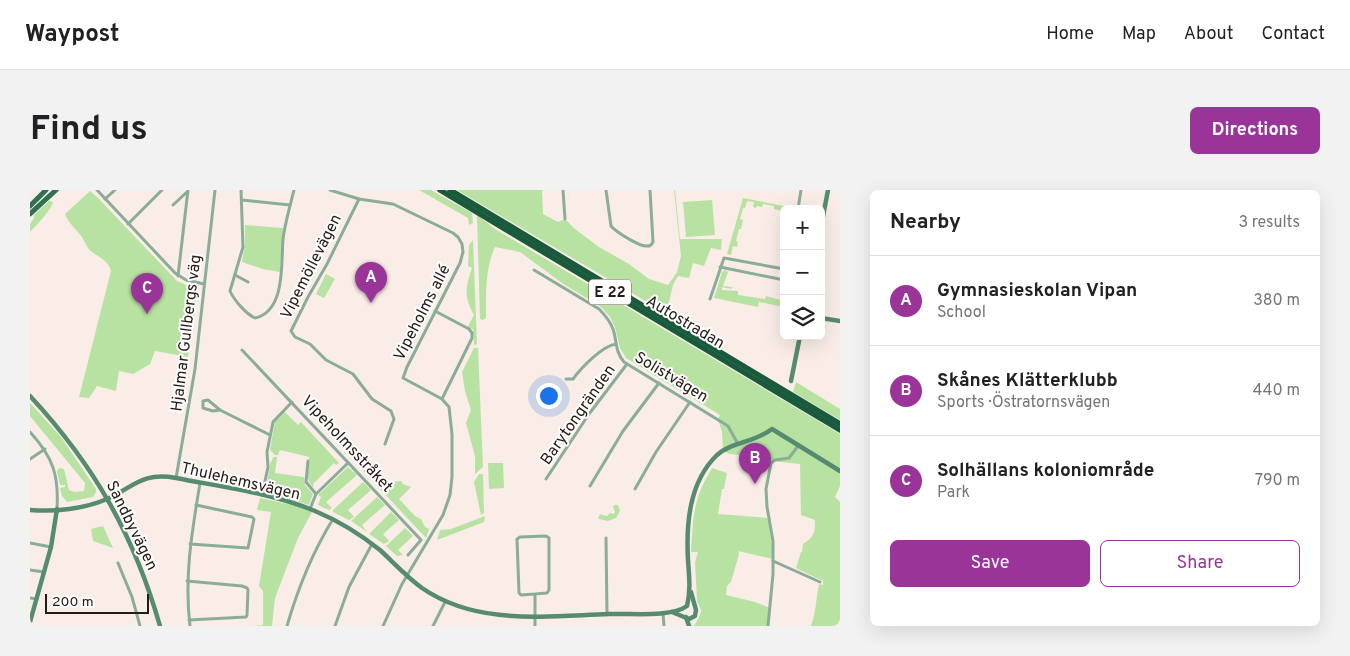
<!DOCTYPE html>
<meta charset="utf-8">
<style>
body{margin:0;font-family:Overpass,sans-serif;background:#f2f2f2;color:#202124}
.controls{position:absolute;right:15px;top:15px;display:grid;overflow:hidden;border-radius:8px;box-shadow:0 5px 20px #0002}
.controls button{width:45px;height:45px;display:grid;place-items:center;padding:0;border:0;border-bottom:1px solid #e0e0e0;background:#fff;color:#202124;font:25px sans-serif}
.scale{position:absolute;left:15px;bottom:12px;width:104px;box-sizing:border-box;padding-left:5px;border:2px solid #251a15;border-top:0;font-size:14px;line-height:18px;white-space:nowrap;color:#251a15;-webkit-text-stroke:4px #fefefe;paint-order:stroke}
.you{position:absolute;left:518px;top:205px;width:18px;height:18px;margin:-12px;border:4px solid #fff;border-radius:50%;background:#1a73e8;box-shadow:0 0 0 8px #1a73e833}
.badge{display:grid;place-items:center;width:32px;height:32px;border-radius:50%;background:#9a3499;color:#fff;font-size:16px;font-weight:700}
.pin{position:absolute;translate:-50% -41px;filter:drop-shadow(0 1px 2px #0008)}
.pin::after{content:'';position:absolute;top:26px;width:18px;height:15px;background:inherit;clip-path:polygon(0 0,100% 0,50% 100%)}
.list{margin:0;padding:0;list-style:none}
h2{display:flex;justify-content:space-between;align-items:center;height:65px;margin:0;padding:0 20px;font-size:21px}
h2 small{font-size:16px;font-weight:400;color:#757577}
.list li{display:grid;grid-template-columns:32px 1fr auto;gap:15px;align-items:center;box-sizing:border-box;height:90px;padding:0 20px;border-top:1px solid #e0e0e0}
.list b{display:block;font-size:19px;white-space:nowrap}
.list p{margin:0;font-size:16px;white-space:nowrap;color:#757577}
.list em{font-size:16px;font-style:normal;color:#757577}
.actions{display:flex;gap:10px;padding:15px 20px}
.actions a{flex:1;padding:11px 0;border:1px solid #9a3499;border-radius:8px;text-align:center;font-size:18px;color:#9a3499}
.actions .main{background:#9a3499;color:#fff}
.icon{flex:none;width:28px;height:28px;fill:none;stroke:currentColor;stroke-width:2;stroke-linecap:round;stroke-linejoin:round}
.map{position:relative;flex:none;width:810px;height:436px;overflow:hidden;border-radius:8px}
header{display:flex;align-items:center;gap:30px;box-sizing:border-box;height:70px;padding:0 25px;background:#fff;border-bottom:1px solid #e0e0e0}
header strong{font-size:24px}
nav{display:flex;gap:28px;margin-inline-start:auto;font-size:18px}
.intro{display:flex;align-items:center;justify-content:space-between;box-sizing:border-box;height:120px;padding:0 30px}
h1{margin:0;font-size:35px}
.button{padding:12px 22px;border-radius:8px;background:#9a3499;color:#fff;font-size:18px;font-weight:700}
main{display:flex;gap:30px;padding:0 30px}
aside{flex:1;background:#fff;border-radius:8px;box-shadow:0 5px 20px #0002}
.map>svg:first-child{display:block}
.green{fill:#b8e2a2}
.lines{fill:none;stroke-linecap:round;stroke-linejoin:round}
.street{stroke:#8bac99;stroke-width:3}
.secondary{stroke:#578b6f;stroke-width:4.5}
.primary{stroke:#2e7252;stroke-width:5}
.highway{stroke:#195a3d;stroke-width:5.5}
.labels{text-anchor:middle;stroke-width:4;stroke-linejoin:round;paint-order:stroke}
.shield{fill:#fefefe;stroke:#665e5b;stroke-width:1}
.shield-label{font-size:15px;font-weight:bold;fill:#251a15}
.street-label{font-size:16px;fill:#251a15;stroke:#fefefe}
</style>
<header>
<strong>Waypost</strong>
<nav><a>Home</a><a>Map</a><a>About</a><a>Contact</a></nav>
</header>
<div class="intro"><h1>Find us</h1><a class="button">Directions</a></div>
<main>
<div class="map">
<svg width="810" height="436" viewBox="0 0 810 436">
<rect width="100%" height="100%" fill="#faede7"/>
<!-- green -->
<g class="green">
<polygon points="389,0 401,0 442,23 443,33 439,35 438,28"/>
<polygon points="427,0 514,0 512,1 513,24 528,32 535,29 545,39 569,57 599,74 619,89 638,95 647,82 651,66 644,0 645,0 650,49 692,49 691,60 681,58 674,76 663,73 659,88 648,86 643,95 637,120 624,116"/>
<path d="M60 1 69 9 147 91 168 100 158 167 125 161 120 174 103 184 89 181 86 201 67 196 59 208 49 207 81 81C78 68 65 67 58 58 56 55 54 51 52 47 46 39 39 34 35 24Z"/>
<polygon points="713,8 754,16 752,24 751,24 751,21 744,19 744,16 733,14 732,17 727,16 726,18 723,17 724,12 717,11 715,18 713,18 710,29 713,30 711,39 709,39 706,51 708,52 707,57 703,56 701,65 697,64"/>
<polygon points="682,10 685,45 656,47 653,12"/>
<path d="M19 11H21L23 13C19 22 7 35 0 42V34L4 28V25Z"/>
<path d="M447 25 465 39 810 244V296L805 307 810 312V436H781C786 422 786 408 789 394L793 395V391L766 378 771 362H772L773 354C784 347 785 343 785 330L771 325 770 274 742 271 739 269 700 264 693 261 692 242 688 229 690 225 596 168 590 158 585 137 580 127 571 117 532 93 490 62 465 57C455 78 456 105 456 128L453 130 450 129Z"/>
<polygon points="215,35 253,38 250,82 233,79 212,72 215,54"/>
<path d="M443 50 447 154 444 155 443 139 437 138 444 125C434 107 435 98 442 78L438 76 439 55Z"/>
<polygon points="695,80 698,82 693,96 703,97 701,99 692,97 692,100 708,101 708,105 735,109 736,106 754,111 754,117 729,112 728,117 684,108 692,82"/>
<polygon points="296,84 305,89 294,108 286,104"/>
<polygon points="444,158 448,158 453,277 445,284 445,266 436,233 441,220 435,201 432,182"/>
<polygon points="766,192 810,219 810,230 763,202"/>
<polygon points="0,213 31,247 66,299 66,302 63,307 37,312 32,306 30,298 35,297 35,295 30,295 27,281 29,278 34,279 39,300 44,302 54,301 55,293 0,226"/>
<path d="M255 222 268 235 271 232 309 273 306 275 304 273 283 294 284 296 283 297C274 288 278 278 279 267L250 260 248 265H245L240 260 245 231Z"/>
<polygon points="321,259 324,260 333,274 351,290 361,292 371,291 373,294 381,297 369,309 385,326 391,329 395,337 399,339 396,348 338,286 318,262"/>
<polygon points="243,267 247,267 245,283 274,287 275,295 283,304 279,315 235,302 241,271 242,271"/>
<polygon points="458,273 473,273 474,298 459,299"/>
<polygon points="318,277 327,285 296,312 302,318 299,320 288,315 291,307 288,305"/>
<path d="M682 278 697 283 694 299H692L688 324 739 328 743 369 708 361 709 364 701 392 697 396 696 405 725 412 740 418 738 436H664L670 425 671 420 667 411 665 372 668 362H661C663 327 663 309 682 278Z"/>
<polygon points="449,284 453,284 454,323 451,325 444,292"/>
<polygon points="333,292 341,300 318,320 324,327 319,330 303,322 303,320"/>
<polygon points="347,307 355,315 332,335 337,342 321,331"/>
<polygon points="230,308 266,316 282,322 268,348 245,408 242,436 223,436 233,435 233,401 229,396 241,322 227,320"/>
<polygon points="584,315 588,315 590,321 586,328 578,331 569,329 568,328 570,324 577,326 580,323 584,324 585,322 583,317"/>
<polygon points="361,322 369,330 353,344 359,351 354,354 339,344"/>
<polygon points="455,326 454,332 407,350 410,340 421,339"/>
<polygon points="73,336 83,358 63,351 61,339"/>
<polygon points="375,338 383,346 368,360 373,365 367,366 356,356"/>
</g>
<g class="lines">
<!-- street -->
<g class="street">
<polyline points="67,0 145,83 156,90 174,94"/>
<path d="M211 0 213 57 200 101C204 110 216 124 225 128 256 121 251 72 253 49 255 33 260 16 264 0"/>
<polyline points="300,0 329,9 363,14 423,43 428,47 432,54 433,62 430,73 377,177 373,188 412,209 419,217 422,244 422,287 420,305 413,325 372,394 353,436"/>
<polyline points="533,0 535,29"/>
<path d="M576 0 581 36C586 42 610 57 617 56 621 56 621 55 623 52L620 0"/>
<polyline points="75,9 85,0"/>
<polyline points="329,9 297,74 278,107 261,141 265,147 280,154 296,170 323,184 342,209 361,221 364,229 355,254"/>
<polyline points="212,10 260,15"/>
<polyline points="143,15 157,2"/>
<polyline points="768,19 771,0"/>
<polyline points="98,34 132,0"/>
<polyline points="690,77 754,90"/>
<path d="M504 80 569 119C575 125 580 131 583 139 587 151 585 162 594 172L698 236 708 254"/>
<polyline points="205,85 218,92"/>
<polyline points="148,86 158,0"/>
<polyline points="680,109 694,68 754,79"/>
<polyline points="405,121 439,139 442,143 442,148 412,209"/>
<polyline points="212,160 391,350 378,365"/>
<path d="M536 189H543C551 178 572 156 586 154"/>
<polyline points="190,220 183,221 173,218 173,211 178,210 190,220 240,245"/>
<path d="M0 242C23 267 29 285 27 319"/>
<polyline points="0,269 15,259"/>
<polyline points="278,271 276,292 286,304"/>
<polyline points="146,288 165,179 185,0"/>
<polyline points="516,289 559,224 597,174"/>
<polyline points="560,296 593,241 629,193"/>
<polyline points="605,299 626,262 660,212"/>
<polyline points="232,305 238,277 237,262 243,232 262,212"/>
<polyline points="280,319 286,304 318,273"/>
<polyline points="576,348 577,424"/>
<polyline points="0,353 21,357"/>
<polyline points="160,354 218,358 224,329 222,327 166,315"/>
<polyline points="743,371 790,392"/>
<polyline points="88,373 102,407 110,436"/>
<polyline points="0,380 14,382"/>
<polyline points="157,391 212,396 217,398 218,400 217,425 216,427 159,430"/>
<polyline points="505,404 491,405 489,403 487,349 490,347 516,346 519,348 519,400 517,403 505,404 505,436"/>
<polyline points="0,408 7,409"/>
<polyline points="633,423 634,436"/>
<path d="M160 436C154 387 162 341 170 293"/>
<path d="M257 436C268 398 282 363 303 329"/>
<polyline points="305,436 319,397 342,354"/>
<polyline points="403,436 415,412"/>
<polyline points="738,436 743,384 743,351 737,317 736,299 741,273 745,270 759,268 768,256"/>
</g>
<!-- secondary -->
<g class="secondary">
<polyline points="791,37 798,0"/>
<polyline points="791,128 810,131"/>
<polyline points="761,191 770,146"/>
<path d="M0 206C64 275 104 345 130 436"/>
<path d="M0 320C25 322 54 319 77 309 105 296 112 282 146 288 192 297 242 303 285 321 309 331 330 344 350 360 364 373 377 387 392 398 447 436 516 426 579 424 600 423 640 428 657 416 661 401 659 385 658 370 656 334 659 292 687 265 703 251 724 253 742 239L810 281"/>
<polyline points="642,422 659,429 665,426 666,420 661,402"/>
<polyline points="656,427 659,436"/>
<polyline points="0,432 21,357 27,319"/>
</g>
<!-- primary -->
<g class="primary">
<polyline points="0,16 16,0"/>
<polyline points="0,24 26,0"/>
</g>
<!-- highway -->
<g class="highway">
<polyline points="410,0 810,240"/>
<polyline points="420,0 810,234"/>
</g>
</g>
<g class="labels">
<!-- shield labels -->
<rect class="shield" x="559" y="89.5" width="42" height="25" rx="4"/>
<g class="shield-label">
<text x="580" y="107">E 22</text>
</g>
<!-- street labels -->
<g class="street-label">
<text transform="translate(280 76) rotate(-63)" y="6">Vipemöllevägen</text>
<text transform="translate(391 122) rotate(-63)" y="6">Vipeholms allé</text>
<text transform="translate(656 131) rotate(31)" y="6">Autostradan</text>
<text transform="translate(155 143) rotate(-83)" y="6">Hjalmar Gullbergs väg</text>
<text transform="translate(642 186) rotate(31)" y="6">Solistvägen</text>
<text transform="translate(547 224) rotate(-55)" y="6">Barytongränden</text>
<text transform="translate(318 253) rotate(47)" y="6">Vipeholmsstråket</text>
<text transform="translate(211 290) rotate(13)" y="6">Thulehemsvägen</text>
<text transform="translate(103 335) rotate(64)" y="6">Sandbyvägen</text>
</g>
</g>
</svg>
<div class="controls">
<button>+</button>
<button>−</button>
<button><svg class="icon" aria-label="layers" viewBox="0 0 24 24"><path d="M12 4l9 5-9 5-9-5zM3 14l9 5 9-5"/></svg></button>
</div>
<div class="scale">200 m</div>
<div class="you"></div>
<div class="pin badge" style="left:341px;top:113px">A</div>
<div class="pin badge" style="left:725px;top:294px">B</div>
<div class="pin badge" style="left:117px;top:124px">C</div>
</div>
<aside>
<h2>Nearby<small>3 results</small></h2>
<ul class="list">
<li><span class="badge">A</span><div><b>Gymnasieskolan Vipan</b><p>School</p></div><em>380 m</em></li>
<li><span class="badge">B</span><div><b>Skånes Klätterklubb</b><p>Sports · Östratornsvägen</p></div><em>440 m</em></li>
<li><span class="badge">C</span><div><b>Solhällans koloniområde</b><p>Park</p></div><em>790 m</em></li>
</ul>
<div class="actions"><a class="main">Save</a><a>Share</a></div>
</aside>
</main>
